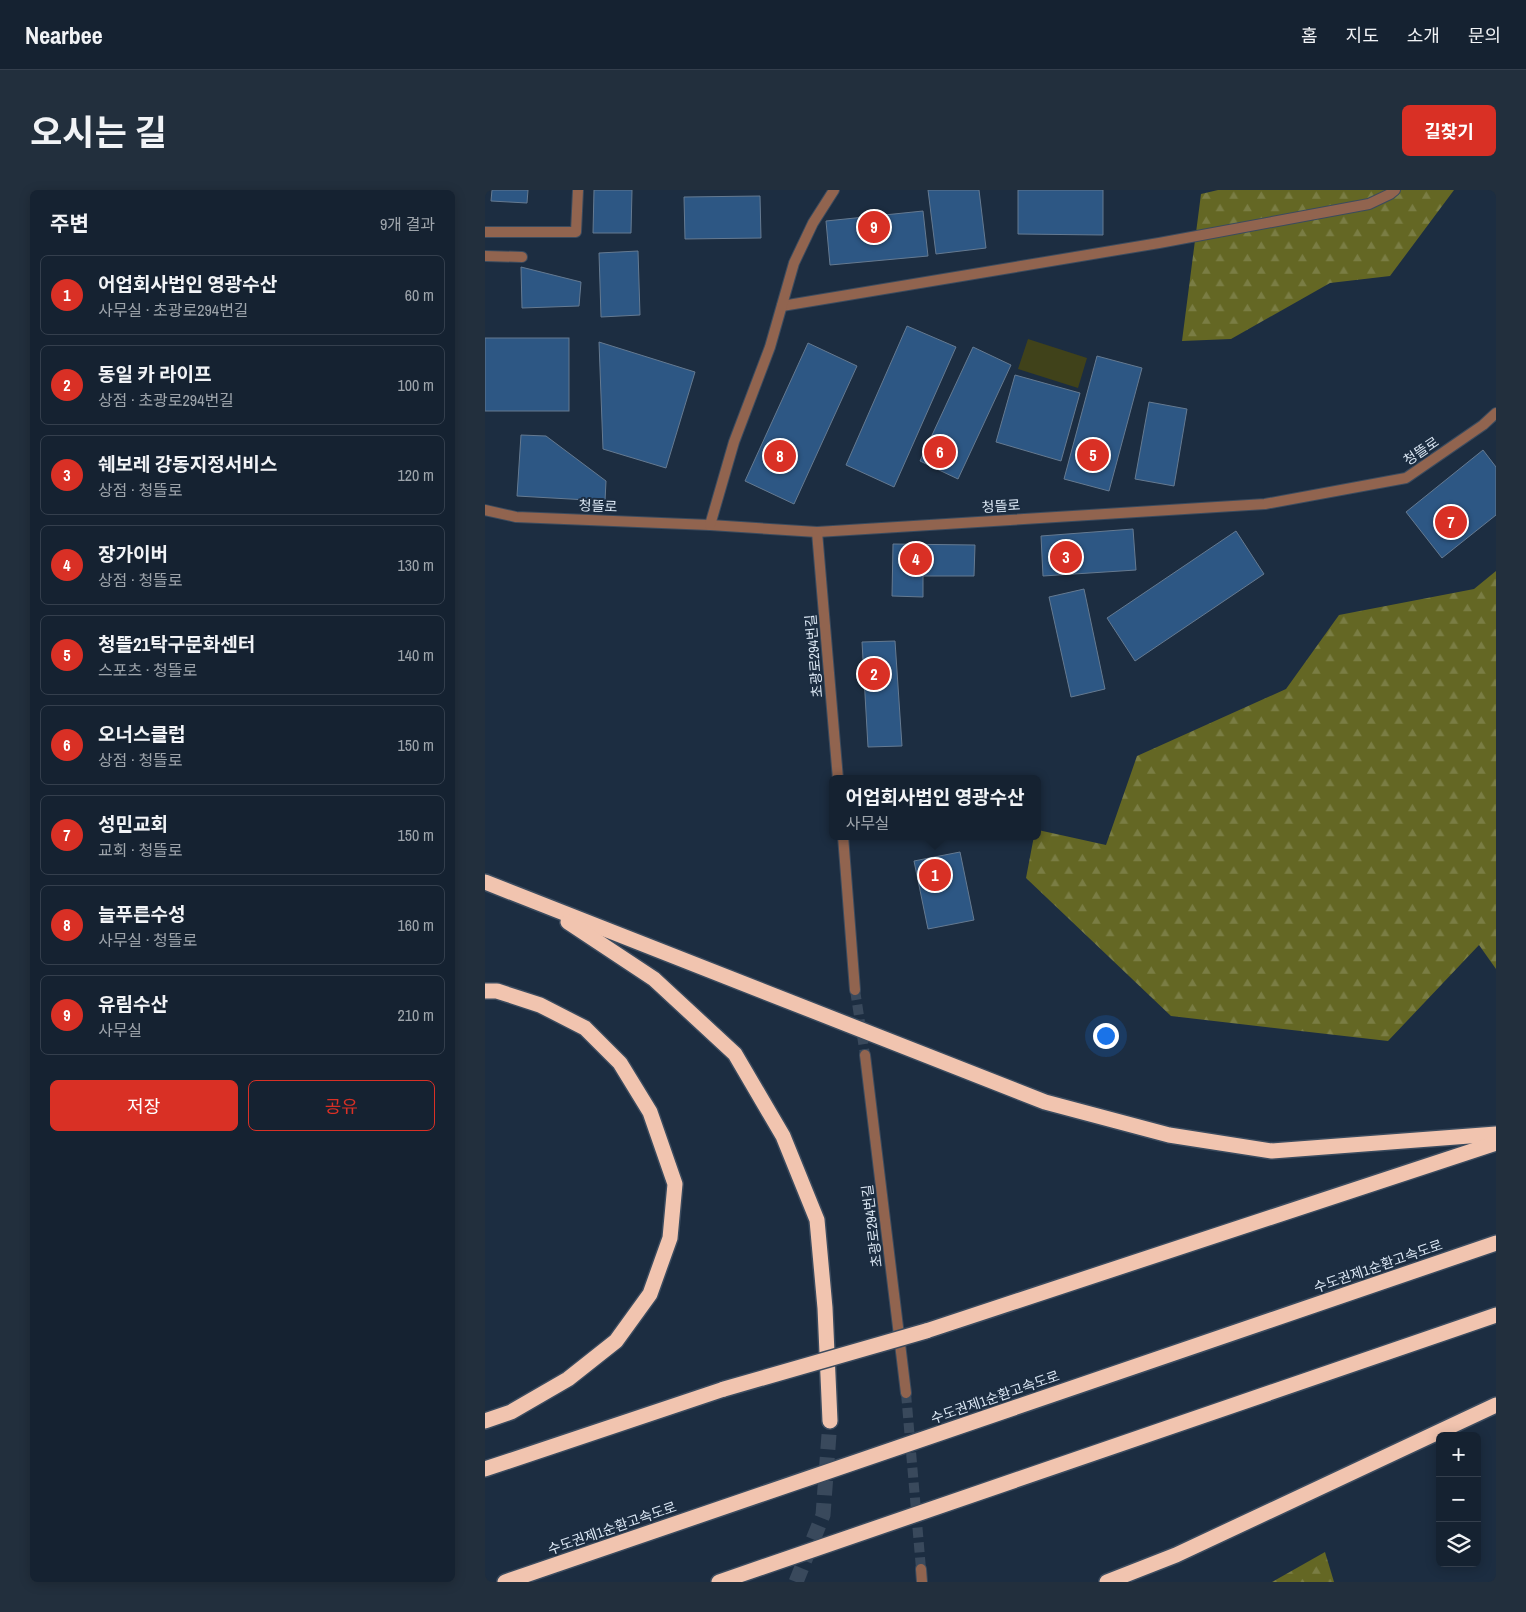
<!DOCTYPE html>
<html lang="ko">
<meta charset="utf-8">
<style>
body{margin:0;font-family:"Archivo Narrow","Noto Sans KR",sans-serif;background:#222f3d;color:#f1f3f6}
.controls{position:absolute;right:15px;bottom:15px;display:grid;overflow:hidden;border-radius:8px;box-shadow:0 2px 12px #0003}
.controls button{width:45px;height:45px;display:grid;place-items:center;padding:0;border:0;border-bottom:1px solid #343f4d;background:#152231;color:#f1f3f6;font:25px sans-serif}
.you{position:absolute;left:620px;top:845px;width:18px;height:18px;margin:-12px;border:4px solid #fff;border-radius:50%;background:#1a73e8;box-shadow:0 0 0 8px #1a73e833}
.badge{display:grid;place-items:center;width:32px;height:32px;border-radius:50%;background:#d93025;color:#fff;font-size:16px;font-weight:700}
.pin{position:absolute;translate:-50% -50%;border:2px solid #fff;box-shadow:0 1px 5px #0006}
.popup{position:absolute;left:344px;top:585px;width:212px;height:65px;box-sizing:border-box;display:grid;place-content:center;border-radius:8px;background:#152231;filter:drop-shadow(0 1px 4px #0005);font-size:16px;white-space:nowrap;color:#9da4ab}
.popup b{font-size:19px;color:#f1f3f6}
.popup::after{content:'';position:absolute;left:50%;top:100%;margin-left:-10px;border:10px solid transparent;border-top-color:#152231}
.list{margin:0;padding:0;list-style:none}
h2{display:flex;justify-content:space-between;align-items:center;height:65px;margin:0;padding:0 20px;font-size:21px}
h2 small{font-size:16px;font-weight:400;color:#9da4ab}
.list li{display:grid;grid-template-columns:32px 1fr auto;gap:15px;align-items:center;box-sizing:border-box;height:80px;margin:0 10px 10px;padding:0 10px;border:1px solid #343f4d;border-radius:8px}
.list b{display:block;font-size:19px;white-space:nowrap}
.list p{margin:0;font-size:16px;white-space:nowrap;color:#9da4ab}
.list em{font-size:16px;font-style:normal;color:#9da4ab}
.actions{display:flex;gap:10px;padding:15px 20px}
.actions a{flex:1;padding:11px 0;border:1px solid #d93025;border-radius:8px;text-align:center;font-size:18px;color:#d93025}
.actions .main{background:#d93025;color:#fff}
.icon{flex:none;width:28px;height:28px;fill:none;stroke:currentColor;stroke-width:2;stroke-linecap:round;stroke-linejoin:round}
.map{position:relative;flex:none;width:1011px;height:1392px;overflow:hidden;border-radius:8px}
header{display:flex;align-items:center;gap:30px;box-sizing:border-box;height:70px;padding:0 25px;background:#152231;border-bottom:1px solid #343f4d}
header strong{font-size:24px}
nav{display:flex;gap:28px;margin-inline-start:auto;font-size:18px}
.intro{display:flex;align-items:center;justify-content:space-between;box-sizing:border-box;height:120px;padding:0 30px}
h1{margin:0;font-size:35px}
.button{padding:12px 22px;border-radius:8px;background:#d93025;color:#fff;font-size:18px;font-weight:700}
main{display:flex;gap:30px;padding:0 30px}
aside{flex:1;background:#152231;border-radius:8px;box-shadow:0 2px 12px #0003}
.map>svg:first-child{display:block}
.forest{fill:url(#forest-firs)}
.park{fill:#40421a}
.building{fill:#2d5784;stroke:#657a91}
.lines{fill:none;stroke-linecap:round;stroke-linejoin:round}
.tertiary-tunnel{stroke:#39495c;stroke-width:10;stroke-dasharray:10 5;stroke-linecap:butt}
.motorway-tunnel{stroke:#39495c;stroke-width:15;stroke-dasharray:15 8;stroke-linecap:butt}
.service-casing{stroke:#3b4b5e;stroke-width:12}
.minor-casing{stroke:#3b4b5e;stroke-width:12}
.tertiary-casing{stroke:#3b4b5e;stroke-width:12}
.motorway-casing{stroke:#3b4b5e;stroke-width:18}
.service{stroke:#91644f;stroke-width:10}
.minor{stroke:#91644f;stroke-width:10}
.tertiary{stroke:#91644f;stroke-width:10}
.motorway{stroke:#f1c4af;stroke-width:15}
.motorway-bridge-casing{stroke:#3b4b5e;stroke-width:18;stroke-linecap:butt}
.motorway-bridge{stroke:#f1c4af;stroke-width:15}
.labels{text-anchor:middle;stroke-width:4;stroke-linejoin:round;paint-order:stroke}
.street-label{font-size:14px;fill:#dbe7f4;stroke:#1c2d41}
</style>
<header>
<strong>Nearbee</strong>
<nav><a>홈</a><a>지도</a><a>소개</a><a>문의</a></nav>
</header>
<div class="intro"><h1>오시는 길</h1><a class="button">길찾기</a></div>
<main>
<aside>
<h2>주변<small>9개 결과</small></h2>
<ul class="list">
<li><span class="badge">1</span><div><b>어업회사법인 영광수산</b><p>사무실 · 초광로294번길</p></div><em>60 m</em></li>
<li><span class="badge">2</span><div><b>동일 카 라이프</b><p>상점 · 초광로294번길</p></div><em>100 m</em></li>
<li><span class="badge">3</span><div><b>쉐보레 강동지정서비스</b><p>상점 · 청뜰로</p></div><em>120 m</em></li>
<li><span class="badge">4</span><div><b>장가이버</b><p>상점 · 청뜰로</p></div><em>130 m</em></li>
<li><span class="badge">5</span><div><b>청뜰21탁구문화센터</b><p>스포츠 · 청뜰로</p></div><em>140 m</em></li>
<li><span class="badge">6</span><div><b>오너스클럽</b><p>상점 · 청뜰로</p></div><em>150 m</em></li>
<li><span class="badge">7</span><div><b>성민교회</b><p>교회 · 청뜰로</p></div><em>150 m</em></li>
<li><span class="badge">8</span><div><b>늘푸른수성</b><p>사무실 · 청뜰로</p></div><em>160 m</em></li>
<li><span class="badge">9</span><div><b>유림수산</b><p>사무실</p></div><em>210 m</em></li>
</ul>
<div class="actions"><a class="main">저장</a><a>공유</a></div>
</aside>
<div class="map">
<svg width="1011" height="1392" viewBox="0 0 1011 1392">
<defs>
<pattern id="forest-firs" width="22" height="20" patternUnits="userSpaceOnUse" patternTransform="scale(1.25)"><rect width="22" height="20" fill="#646724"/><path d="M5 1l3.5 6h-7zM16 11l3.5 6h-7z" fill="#7a7d44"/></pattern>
</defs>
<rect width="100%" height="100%" fill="#1c2d41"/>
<!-- forest -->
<g class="forest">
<polygon points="733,0 969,0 905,86 845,93 746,149 697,151 716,4"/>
<polygon points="1011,381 1011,779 994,755 903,851 686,826 541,688 549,646 552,646 553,640 621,655 652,566 801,499 854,425 989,399"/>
<polygon points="840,1362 849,1392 787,1392"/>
</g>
<!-- park -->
<polygon class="park" points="543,149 602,168 593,198 533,179"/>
<!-- building -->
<g class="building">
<polygon points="7,0 43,0 42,13 6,11"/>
<polygon points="109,0 147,0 146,43 108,43"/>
<polygon points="443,0 494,0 501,58 451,64"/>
<polygon points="533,0 618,0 618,45 533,44"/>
<polygon points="275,6 276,48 200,49 199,7"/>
<polygon points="438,21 443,66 345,75 341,31"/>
<polygon points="153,61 155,125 116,127 114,63"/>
<polygon points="36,77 96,92 94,116 37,118"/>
<polygon points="422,136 471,157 409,297 361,275"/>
<rect x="0" y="148" width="84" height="73"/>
<polygon points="114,152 210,182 181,278 118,259"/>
<polygon points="323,153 372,176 309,314 260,291"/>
<polygon points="488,157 526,175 473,289 435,271"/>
<polygon points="612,166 657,178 624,301 579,289"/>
<polygon points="530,185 595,203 576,271 511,252"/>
<polygon points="664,212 702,219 689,296 650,289"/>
<polygon points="36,245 61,246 121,291 120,311 32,306"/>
<polygon points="998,260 1011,277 1011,325 957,368 921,322"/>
<polygon points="648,339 651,380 558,386 556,346"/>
<polygon points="751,341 779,384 650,471 622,428"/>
<polygon points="408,354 490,355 489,386 438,386 438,407 407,406"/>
<polygon points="599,399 620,499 586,507 564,407"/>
<polygon points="410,451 417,556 383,557 377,452"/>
<polygon points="475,662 489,730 443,739 429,671"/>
</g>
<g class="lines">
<!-- tertiary-tunnel -->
<g class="tertiary-tunnel">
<polyline points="370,800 380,865"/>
<polyline points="421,1203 436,1379"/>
</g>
<!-- motorway-tunnel -->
<polyline class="motorway-tunnel" points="311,1392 338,1325 345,1231"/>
<!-- service casing -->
<g class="service-casing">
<g id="service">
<polyline points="0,42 91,42 93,0"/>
<polyline points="0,66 37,67"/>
<polyline points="297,116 674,53 884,14 905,4 910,0"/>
</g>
</g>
<!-- minor casing -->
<g class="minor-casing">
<g id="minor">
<polyline points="0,320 31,327 225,335 332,342 780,314 921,288 998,235 1011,223"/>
<polyline points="225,335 249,252 285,157 309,73 328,33 349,0"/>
</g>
</g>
<!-- tertiary casing -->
<g class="tertiary-casing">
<g id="tertiary">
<polyline points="332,342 353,589"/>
<polyline points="358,646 370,800"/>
<polyline points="380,865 421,1203"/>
<polyline points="436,1379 437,1392"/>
</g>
</g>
<!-- motorway casing -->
<g class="motorway-casing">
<g id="motorway">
<polyline points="0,692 560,912 684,945 787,961 1011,944"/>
<polyline points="83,732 169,789 250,864 298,946 332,1030 340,1118 345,1231"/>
<polyline points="0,801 12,801 55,815 100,838 135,873 165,922 190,994 185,1048 165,1104 131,1151 83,1189 26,1222 0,1231"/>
<polyline points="441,1141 1011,953"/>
<polyline points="0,1279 239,1199"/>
<polyline points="20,1392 1011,1053"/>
<polyline points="234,1392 1011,1125"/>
<polyline points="622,1392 691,1365 1011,1215"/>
</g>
</g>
<!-- service -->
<use href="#service" class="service"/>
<!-- minor -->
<use href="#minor" class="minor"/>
<!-- tertiary -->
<use href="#tertiary" class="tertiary"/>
<!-- motorway -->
<use href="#motorway" class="motorway"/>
<!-- motorway-bridge casing -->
<g class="motorway-bridge-casing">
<polyline id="motorway-bridge" points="239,1199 441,1141"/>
</g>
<!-- motorway-bridge -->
<use href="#motorway-bridge" class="motorway-bridge"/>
</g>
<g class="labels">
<!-- street labels -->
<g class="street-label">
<text transform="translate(936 261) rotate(-34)" y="5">청뜰로</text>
<text transform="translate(113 316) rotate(2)" y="5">청뜰로</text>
<text transform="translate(516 316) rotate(-4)" y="5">청뜰로</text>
<text transform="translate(329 466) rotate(-95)" y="5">초광로294번길</text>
<text transform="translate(387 1036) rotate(-97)" y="5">초광로294번길</text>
<text transform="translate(893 1076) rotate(-19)" y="5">수도권제1순환고속도로</text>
<text transform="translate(510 1207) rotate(-19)" y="5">수도권제1순환고속도로</text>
<text transform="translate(127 1338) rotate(-19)" y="5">수도권제1순환고속도로</text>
</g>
</g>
</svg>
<div class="controls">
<button>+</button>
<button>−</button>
<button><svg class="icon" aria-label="layers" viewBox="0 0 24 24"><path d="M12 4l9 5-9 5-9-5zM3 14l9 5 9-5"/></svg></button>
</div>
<div class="you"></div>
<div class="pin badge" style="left:450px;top:685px">1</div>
<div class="popup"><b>어업회사법인 영광수산</b>사무실</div>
<div class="pin badge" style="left:389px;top:484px">2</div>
<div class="pin badge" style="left:581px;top:367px">3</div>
<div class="pin badge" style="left:431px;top:369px">4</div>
<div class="pin badge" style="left:608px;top:265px">5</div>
<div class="pin badge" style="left:455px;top:262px">6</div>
<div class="pin badge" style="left:966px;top:332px">7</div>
<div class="pin badge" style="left:295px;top:266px">8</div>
<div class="pin badge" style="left:389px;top:37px">9</div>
</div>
</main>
